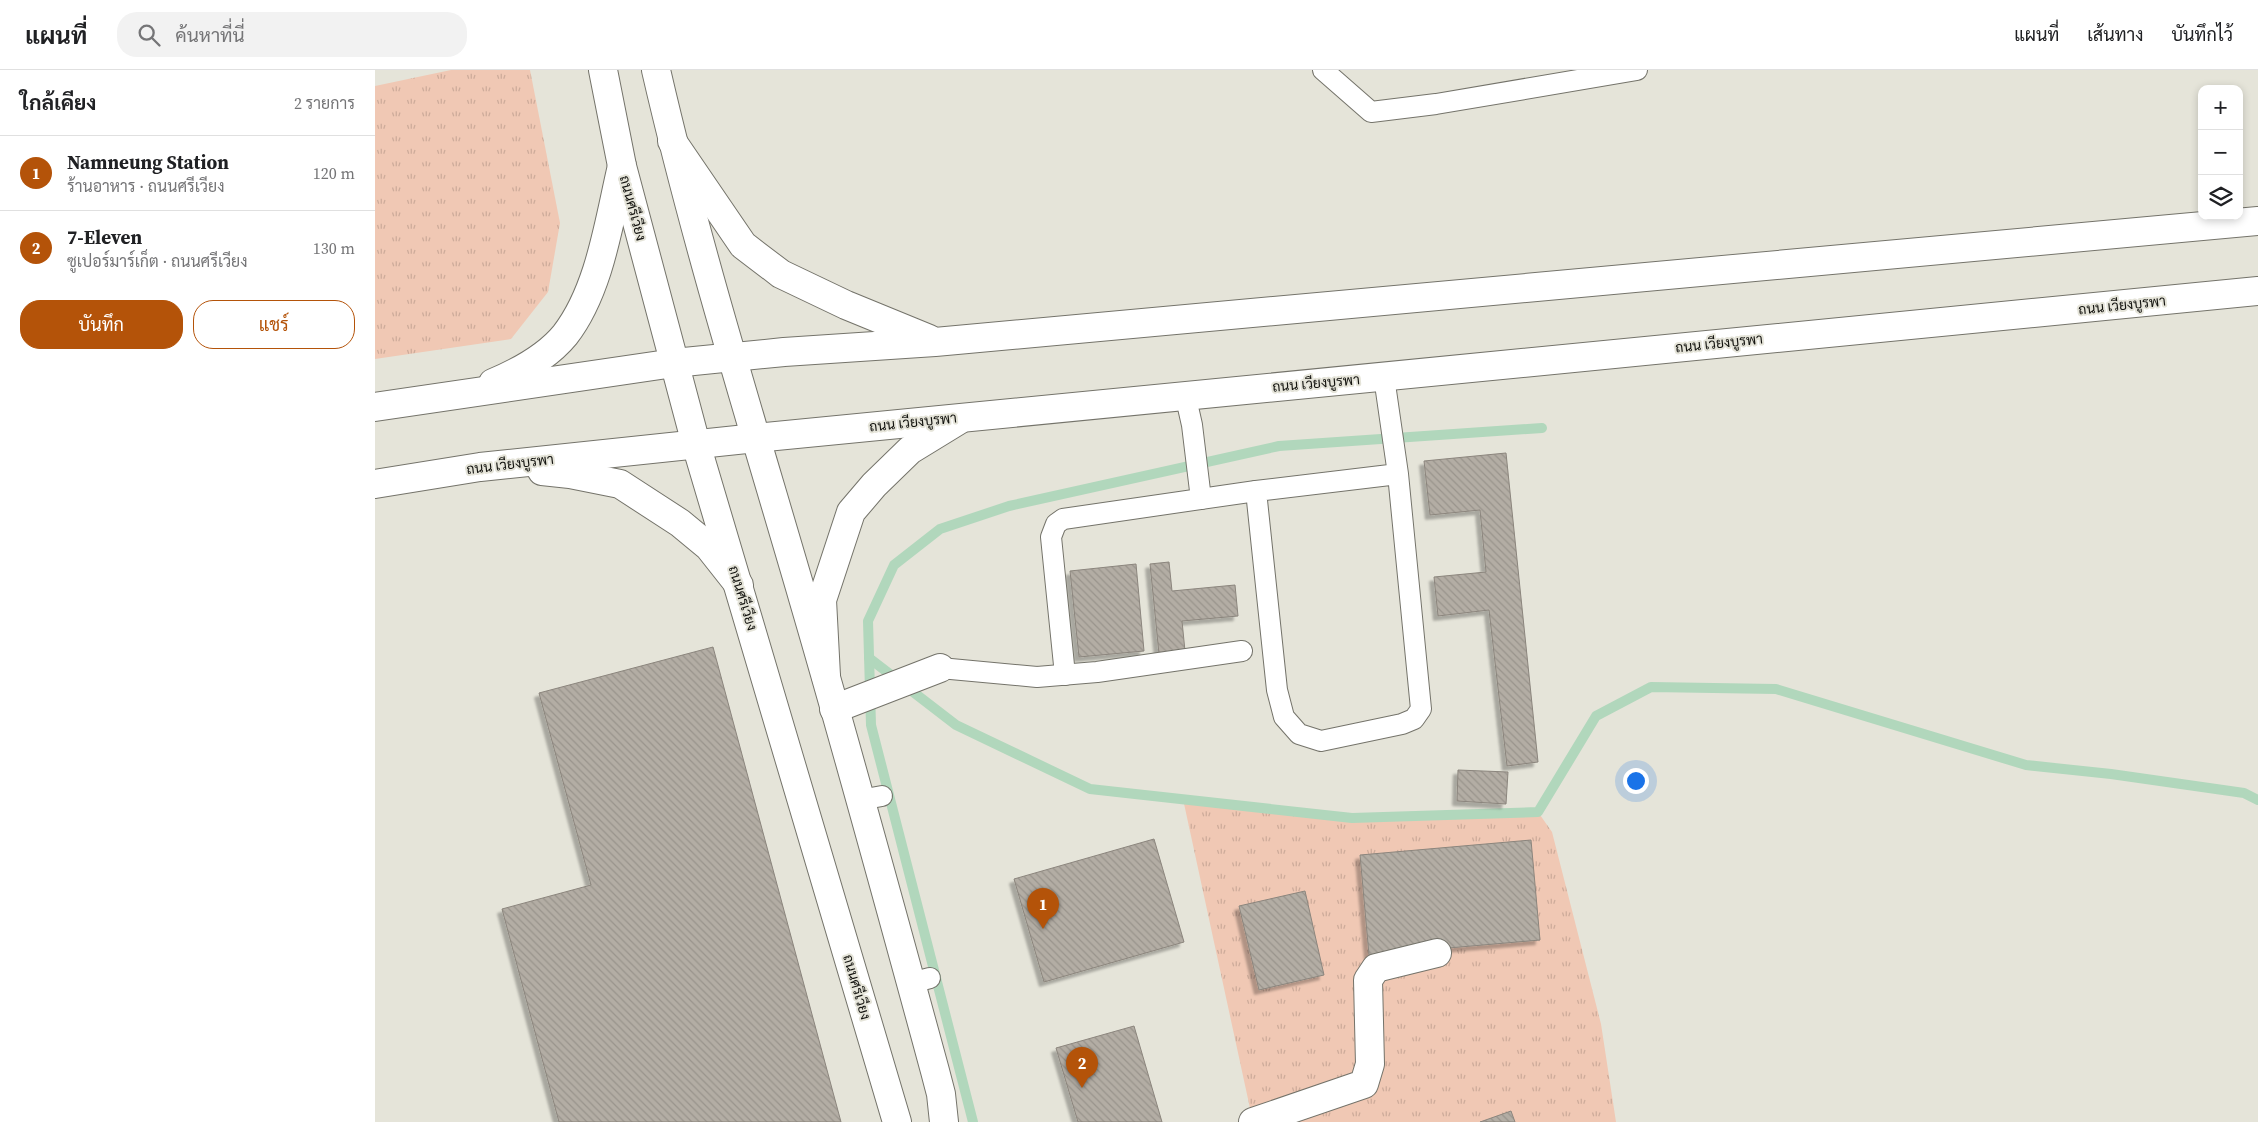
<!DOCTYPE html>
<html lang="th">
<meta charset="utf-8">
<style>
body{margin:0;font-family:"Source Serif 4",Sarabun,serif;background:#f2f2f2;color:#202124}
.controls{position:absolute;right:15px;top:15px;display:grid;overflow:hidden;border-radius:10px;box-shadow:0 2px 8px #0003}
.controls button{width:45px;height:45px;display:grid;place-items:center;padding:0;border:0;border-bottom:1px solid #e0e0e0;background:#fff;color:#202124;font:25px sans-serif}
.you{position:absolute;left:1260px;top:710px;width:18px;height:18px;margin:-12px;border:4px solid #fff;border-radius:50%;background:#1a73e8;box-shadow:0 0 0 8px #1a73e833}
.badge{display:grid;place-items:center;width:32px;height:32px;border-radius:50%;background:#b45309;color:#fff;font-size:16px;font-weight:700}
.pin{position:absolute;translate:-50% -41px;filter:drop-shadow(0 1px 2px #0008)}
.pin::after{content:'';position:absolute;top:26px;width:18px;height:15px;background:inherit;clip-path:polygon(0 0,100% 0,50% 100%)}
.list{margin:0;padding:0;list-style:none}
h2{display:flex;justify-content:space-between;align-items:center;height:65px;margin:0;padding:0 20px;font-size:21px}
h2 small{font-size:16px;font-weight:400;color:#757577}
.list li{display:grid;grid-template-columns:32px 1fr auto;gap:15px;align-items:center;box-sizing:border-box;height:75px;padding:0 20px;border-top:1px solid #e0e0e0}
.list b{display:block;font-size:19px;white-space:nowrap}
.list p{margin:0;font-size:16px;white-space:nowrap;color:#757577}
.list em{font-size:16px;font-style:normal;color:#757577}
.actions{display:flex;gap:10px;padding:15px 20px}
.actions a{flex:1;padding:11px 0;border:1px solid #b45309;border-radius:20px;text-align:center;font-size:18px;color:#b45309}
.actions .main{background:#b45309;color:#fff}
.icon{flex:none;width:28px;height:28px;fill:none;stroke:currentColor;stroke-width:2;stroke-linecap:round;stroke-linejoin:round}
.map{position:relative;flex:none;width:1883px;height:1052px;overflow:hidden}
header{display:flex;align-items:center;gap:30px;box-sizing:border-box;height:70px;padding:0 25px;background:#fff;border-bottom:1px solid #e0e0e0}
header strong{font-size:24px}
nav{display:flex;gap:28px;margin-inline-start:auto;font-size:18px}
.search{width:350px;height:45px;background:#f2f2f2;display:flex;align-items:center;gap:12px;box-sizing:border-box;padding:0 18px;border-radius:20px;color:#757577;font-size:19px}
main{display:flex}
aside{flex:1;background:#fff}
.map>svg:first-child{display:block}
.grass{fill:url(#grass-tufts)}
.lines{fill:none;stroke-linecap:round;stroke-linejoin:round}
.stream{stroke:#b1d7bc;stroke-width:10}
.building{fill:url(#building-back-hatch);stroke:#8b857d;filter:url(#shadow)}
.lane-casing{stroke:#74736a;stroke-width:22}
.street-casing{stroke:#74736a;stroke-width:30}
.secondary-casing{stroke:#74736a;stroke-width:30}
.primary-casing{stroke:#74736a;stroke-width:30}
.lane{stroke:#fff;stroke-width:20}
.street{stroke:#fff;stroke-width:28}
.secondary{stroke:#fff;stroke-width:28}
.primary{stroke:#fff;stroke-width:28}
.labels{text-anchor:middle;stroke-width:4;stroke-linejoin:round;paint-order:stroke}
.street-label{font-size:14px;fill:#13130f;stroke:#e5e4d9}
</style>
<header>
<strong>แผนที่</strong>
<div class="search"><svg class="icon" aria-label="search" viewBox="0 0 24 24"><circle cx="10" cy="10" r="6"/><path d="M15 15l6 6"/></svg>ค้นหาที่นี่</div>
<nav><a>แผนที่</a><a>เส้นทาง</a><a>บันทึกไว้</a></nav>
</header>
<main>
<aside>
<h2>ใกล้เคียง<small>2 รายการ</small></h2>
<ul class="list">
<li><span class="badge">1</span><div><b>Namneung Station</b><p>ร้านอาหาร · ถนนศรีเวียง</p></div><em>120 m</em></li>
<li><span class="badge">2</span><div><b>7-Eleven</b><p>ซูเปอร์มาร์เก็ต · ถนนศรีเวียง</p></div><em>130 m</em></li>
</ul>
<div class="actions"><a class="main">บันทึก</a><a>แชร์</a></div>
</aside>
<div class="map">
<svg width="1883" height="1052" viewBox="0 0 1883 1052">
<defs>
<pattern id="grass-tufts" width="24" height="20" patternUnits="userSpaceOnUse" patternTransform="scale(1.25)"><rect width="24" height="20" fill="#f0c8b4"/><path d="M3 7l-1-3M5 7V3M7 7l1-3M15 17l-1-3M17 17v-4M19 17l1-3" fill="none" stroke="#cdab9a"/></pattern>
<pattern id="building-back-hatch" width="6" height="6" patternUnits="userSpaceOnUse" patternTransform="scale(1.25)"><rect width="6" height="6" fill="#b3ada4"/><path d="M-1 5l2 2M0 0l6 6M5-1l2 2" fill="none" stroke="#99948c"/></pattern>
<filter id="shadow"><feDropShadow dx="-4.5" dy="4.5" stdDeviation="1" flood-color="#0004"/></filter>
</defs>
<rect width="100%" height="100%" fill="#e5e4d9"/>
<!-- grass -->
<g class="grass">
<polygon points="76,0 155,0 185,153 173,222 136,269 0,289 0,16"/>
<polygon points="808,729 977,748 1163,742 1177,762 1226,954 1241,1052 878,1052"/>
</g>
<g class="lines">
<!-- stream -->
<g class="stream">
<polyline points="494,588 581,655 715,719 977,748 1163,742 1221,646 1276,617 1401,619 1651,695 1736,704 1869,723 1883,730"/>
<polyline points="598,1052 496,655 493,551 519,495 565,459 634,436 904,376 1167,358"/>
</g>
</g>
<!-- building -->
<g class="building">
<polygon points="1131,383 1163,692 1132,696 1114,540 1063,546 1059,507 1111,502 1105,440 1055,445 1049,391"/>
<polygon points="794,492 797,521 860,515 863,546 807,551 810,581 784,584 775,494"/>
<polygon points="761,494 769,581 704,587 695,501"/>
<polygon points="338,577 466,1052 184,1052 127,839 216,815 164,623"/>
<polygon points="1083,700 1133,702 1131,734 1082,731"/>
<polygon points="779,769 809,872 669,912 639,809"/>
<polygon points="1156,770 1165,870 994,885 985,785"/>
<polygon points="930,821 949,905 884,920 864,836"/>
<polygon points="759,956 787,1052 703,1052 681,978"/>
<polygon points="1136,1041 1140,1052 1105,1052"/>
</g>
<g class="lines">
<!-- lane casing -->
<g class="lane-casing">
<g id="lane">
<polyline points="948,0 996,42 1061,34 1262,0"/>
<polyline points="1009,307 1023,404 1046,639 1039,649 1027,654 946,671 924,664 909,647 902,620 881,421 1023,404"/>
<polyline points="810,324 817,355 826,429"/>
<polyline points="565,598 662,607 722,602 867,581"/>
<polyline points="690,605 676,467 681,454 688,449 881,421"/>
<polyline points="485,730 507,726"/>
<polyline points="536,913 555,908"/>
</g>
</g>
<!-- street casing -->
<g class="street-casing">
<g id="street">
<polyline points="459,639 565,598"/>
<polyline points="878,1052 989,1014 995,994 993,910 1001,898 1062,883"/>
</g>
</g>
<!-- secondary casing -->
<g class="secondary-casing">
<g id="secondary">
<polyline points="228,0 247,96 321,374 522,1052"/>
<path d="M281 0C322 178 377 353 428 528 474 685 517 843 560 1001L566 1024 569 1052"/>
</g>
</g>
<!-- primary casing -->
<g class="primary-casing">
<g id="primary">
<polyline points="297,71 368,175 406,204 471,235 554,269"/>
<path d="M118 313C144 302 172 287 190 265 225 220 234 151 247 96"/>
<polyline points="0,337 299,293 409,282 560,272 1883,151"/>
<polyline points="167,401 195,404 245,414 305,453 334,477 364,515"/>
<polyline points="0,414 105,397 381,368 1883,221"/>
<polyline points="451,606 447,530 476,442 499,415 535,380 584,350"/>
</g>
</g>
<!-- lane -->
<use href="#lane" class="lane"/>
<!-- street -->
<use href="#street" class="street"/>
<!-- secondary -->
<use href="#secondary" class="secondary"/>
<!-- primary -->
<use href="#primary" class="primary"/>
</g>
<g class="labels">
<!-- street labels -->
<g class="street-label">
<text transform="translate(258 138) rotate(75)" y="5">ถนนศรีเวียง</text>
<text transform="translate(1747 235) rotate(-6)" y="5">ถนน เวียงบูรพา</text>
<text transform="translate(1344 273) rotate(-6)" y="5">ถนน เวียงบูรพา</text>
<text transform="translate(941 313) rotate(-5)" y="5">ถนน เวียงบูรพา</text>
<text transform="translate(538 352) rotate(-6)" y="5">ถนน เวียงบูรพา</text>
<text transform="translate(135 394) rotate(-7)" y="5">ถนน เวียงบูรพา</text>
<text transform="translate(368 528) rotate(73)" y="5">ถนนศรีเวียง</text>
<text transform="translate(482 917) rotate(74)" y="5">ถนนศรีเวียง</text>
</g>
</g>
</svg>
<div class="controls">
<button>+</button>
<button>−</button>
<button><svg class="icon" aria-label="layers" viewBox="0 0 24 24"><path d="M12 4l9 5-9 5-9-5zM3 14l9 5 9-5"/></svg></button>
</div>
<div class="you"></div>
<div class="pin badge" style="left:668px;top:859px">1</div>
<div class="pin badge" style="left:707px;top:1018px">2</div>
</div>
</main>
